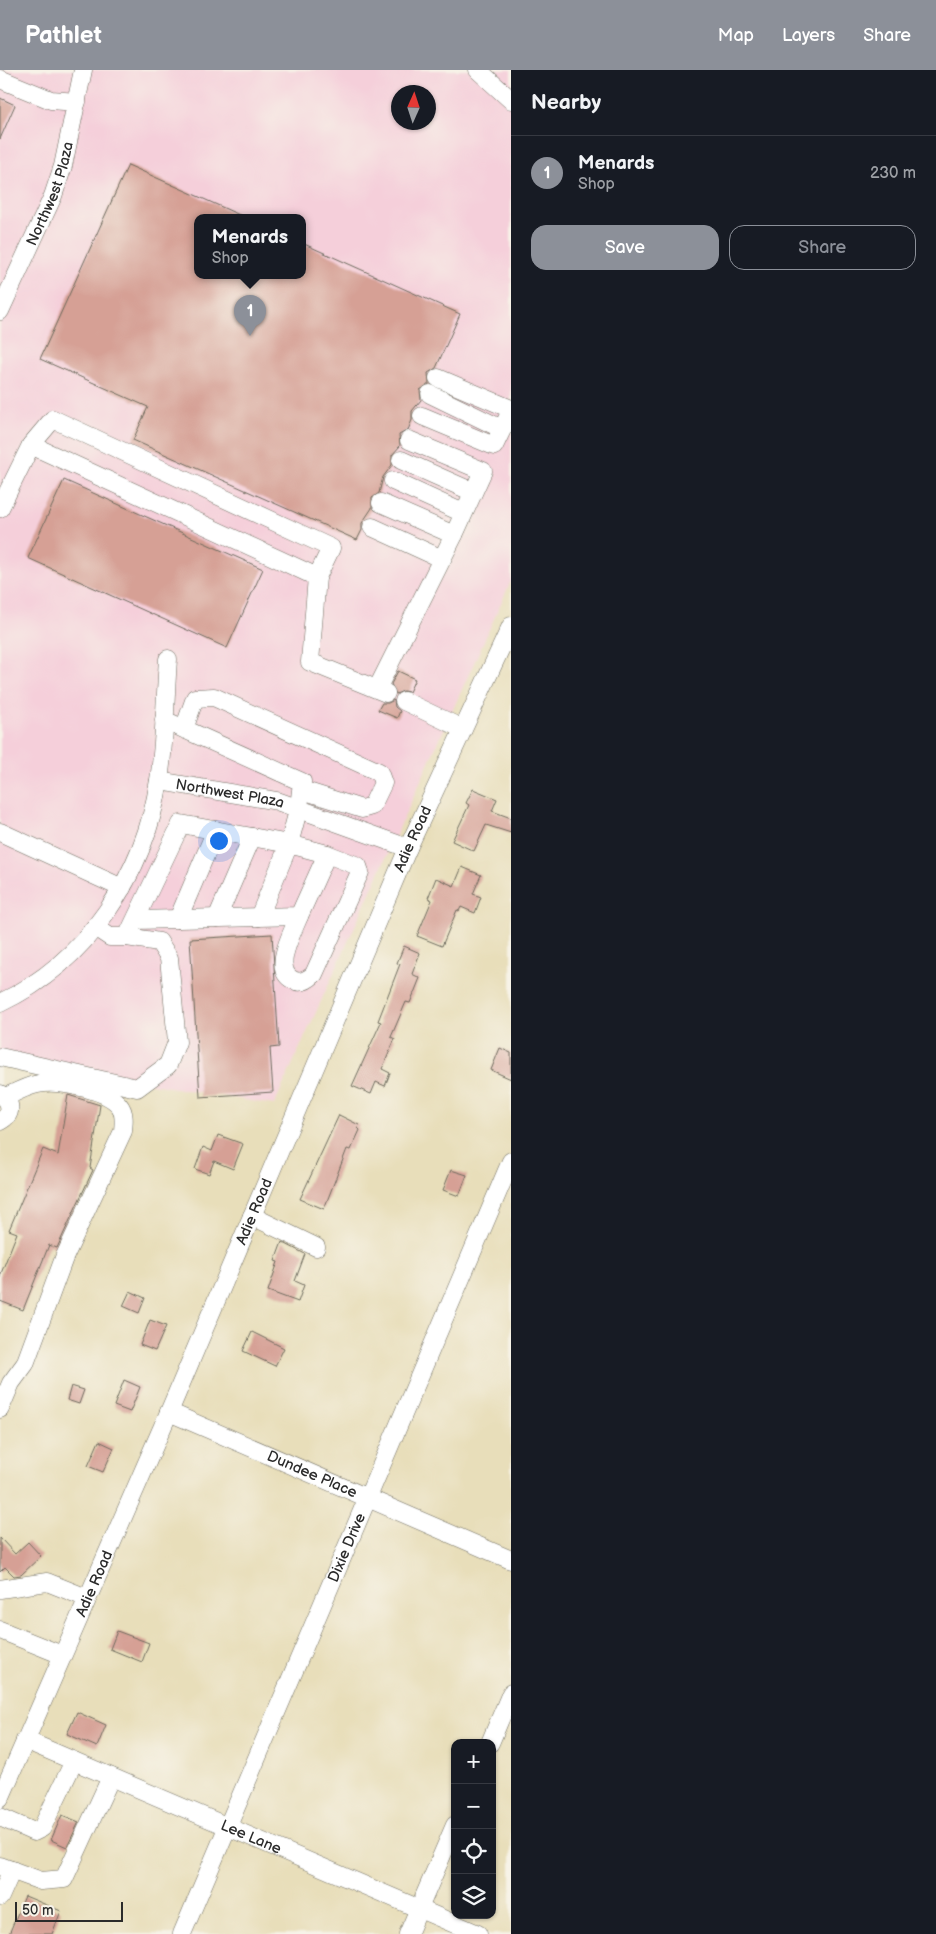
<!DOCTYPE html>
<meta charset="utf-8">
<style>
body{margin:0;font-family:"Balsamiq Sans",sans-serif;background:#20242c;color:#f1f3f6}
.controls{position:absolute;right:15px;bottom:15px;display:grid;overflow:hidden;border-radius:10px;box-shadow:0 1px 4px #0004}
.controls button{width:45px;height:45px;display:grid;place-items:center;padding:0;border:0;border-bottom:1px solid #363941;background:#171b24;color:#f1f3f6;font:25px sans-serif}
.compass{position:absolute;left:391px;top:15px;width:45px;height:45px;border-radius:50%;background:#171b24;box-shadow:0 1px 4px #0004;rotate:3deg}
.scale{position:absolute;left:15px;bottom:12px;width:108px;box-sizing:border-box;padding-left:5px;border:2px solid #2b2b2b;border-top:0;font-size:14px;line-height:18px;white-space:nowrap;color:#2b2b2b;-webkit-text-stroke:4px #f7f3e8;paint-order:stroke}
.you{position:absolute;left:218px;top:770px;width:18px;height:18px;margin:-12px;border:4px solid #fff;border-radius:50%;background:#1a73e8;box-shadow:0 0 0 8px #1a73e833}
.badge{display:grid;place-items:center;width:32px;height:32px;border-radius:50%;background:#8c9099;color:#fff;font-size:16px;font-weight:700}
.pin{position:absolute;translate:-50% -41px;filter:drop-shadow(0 1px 2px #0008)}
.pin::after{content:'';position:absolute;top:26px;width:18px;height:15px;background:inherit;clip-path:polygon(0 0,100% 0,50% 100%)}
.popup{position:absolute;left:194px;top:144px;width:112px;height:65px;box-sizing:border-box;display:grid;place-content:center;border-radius:10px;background:#171b24;filter:drop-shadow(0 1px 4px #0005);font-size:16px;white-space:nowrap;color:#9ea1a6}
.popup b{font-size:19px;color:#f1f3f6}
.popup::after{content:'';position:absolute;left:50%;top:100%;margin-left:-10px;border:10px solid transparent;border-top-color:#171b24}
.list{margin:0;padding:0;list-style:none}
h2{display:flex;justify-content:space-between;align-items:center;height:65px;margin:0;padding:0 20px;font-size:21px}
h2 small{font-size:16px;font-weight:400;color:#9ea1a6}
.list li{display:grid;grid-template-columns:32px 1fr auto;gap:15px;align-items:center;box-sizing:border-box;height:75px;padding:0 20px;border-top:1px solid #363941}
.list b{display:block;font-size:19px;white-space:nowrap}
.list p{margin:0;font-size:16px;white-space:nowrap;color:#9ea1a6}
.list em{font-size:16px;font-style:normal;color:#9ea1a6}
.actions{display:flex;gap:10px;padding:15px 20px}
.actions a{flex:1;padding:11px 0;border:1px solid #8c9099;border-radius:15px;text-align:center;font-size:18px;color:#8c9099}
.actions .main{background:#8c9099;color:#fff}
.icon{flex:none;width:28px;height:28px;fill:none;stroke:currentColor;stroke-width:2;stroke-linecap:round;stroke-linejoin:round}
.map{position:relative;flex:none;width:511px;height:1864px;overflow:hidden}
header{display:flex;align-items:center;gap:30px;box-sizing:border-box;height:70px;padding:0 25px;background:#8c9099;color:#fff}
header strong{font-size:24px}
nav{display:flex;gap:28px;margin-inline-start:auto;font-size:18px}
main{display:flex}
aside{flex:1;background:#171b24}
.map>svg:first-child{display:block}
.built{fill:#f5cfda;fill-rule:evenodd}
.building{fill:#d6a095}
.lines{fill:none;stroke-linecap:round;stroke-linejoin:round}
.minor-casing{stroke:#6d6a5d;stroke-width:19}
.minor{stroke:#fff;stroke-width:18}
.labels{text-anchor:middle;stroke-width:5;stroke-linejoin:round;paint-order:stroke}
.street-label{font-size:15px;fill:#2b2b2b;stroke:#f7f3e8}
</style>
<header>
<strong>Pathlet</strong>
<nav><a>Map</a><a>Layers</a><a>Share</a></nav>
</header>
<main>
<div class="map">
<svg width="511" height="1864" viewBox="0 0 511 1864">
<rect width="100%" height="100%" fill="#f7f3e8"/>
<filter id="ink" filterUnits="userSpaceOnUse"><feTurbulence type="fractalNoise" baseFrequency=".02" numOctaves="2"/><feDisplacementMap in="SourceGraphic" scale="10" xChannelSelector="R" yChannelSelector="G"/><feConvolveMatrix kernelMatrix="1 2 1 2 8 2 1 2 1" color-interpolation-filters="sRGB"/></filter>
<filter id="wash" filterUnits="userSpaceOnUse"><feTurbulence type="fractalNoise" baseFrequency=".0096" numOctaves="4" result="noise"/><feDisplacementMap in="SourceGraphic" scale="20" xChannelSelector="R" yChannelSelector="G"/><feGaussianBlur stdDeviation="1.12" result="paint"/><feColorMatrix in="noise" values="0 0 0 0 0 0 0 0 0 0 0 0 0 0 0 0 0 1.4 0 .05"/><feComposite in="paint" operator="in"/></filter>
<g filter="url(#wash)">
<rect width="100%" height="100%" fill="#e8deba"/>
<!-- built -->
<path class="built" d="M0 0H511V511L274 1035 17 991 0 983ZM398 22H428V52H398ZM198 147H302V205H198Z"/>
<g id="blocks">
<!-- building -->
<g class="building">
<polygon points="0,28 15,35 0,69"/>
<polygon points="128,95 244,147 198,147 198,205 302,205 302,173 460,244 436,298 428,303 429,314 420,320 421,330 412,341 412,350 408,360 399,365 400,376 392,385 392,395 383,407 379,423 372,428 372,438 362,453 362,460 357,470 133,370 148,337 40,289"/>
<polygon points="64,410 263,499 227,578 28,488"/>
<polygon points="398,601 415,609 409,622 403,621 396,624 391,614"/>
<polygon points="394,630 395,637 400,641 397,648 378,640 382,633 388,633"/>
<polygon points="473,719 497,729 492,741 511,748 511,763 486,755 474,781 452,771 469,735 466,733"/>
<polygon points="462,797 481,805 473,824 481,827 475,843 461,837 459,841 457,840 442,876 417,866 432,830 428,828 436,808 454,816"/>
<polygon points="272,864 279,977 270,978 273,1022 200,1027 190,869"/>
<polygon points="404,876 420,883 412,904 420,908 410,933 406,932 391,967 395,969 382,999 390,1003 385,1016 376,1012 371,1024 352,1016 381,952 378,951 400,894 397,893"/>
<polygon points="500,978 511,983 511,1009 491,1000"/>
<polygon points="68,1025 100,1035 90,1098 93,1100 57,1178 49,1175 23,1240 0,1231 0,1206 17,1163 9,1160 43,1079 58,1085"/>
<polygon points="339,1045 359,1055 358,1058 360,1060 351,1080 347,1079 324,1139 300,1129"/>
<polygon points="218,1065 243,1074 233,1099 214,1091 209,1104 195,1099 203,1077 212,1081"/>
<polygon points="451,1100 467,1105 459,1126 443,1120"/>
<polygon points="282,1172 305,1184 295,1211 304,1215 298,1232 268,1221 278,1192 275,1191"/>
<polygon points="130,1221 145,1228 139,1243 123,1236"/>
<polygon points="150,1250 166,1256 155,1281 140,1275"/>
<polygon points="252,1262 284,1278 275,1296 243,1281"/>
<polygon points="124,1310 140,1317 130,1342 114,1336"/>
<polygon points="71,1316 84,1320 79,1334 67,1330"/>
<polygon points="99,1371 114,1378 103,1402 88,1396"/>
<polygon points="0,1468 15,1484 28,1472 41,1486 21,1505 14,1506 5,1497 0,1502"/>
<polygon points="117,1561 149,1573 142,1592 110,1579"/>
<polygon points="77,1642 106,1655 97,1677 67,1664"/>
<polygon points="62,1745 79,1752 67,1777 51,1770"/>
<polygon points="25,1826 61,1841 52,1864 9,1864"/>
</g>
</g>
</g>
<g filter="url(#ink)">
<use href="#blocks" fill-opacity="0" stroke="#6d6a5d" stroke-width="1"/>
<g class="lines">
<!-- minor casing -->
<g class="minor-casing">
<g id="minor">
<polyline points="478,0 511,30"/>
<polyline points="0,9 51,30 77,32"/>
<path id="s1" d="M0 241 53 126 63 96 83 0"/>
<polyline points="438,308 511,339"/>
<polyline points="430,324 502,359"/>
<polyline points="422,346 494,376 511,341"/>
<polyline points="31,375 53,349 331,478 317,507"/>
<polyline points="401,390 473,422"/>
<polyline points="393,411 463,443"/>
<polyline points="381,433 454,465"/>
<polyline points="0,438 31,375 317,507 310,592 386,623"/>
<polyline points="372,457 442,489"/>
<polyline points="377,619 454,465 483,401 409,370"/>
<polyline points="404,631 463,659"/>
<polyline points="184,659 195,628 214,627 379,702 383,713 372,736 362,739 302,720"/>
<path id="s2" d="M159 711 277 731 408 778"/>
<polyline points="0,762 122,818"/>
<path d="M259 847 289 774 327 784 358 796 360 802 314 904C308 910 301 914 293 910 271 899 293 862 299 846"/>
<polyline points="217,848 252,767"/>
<polyline points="178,849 216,760"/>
<polyline points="136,850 299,846 327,784"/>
<polyline points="95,857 110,867 127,867 181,754 289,774 299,737 302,712 164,650"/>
<path d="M0 933C87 892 145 804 159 710 165 671 165 630 168 589"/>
<polyline points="0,987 137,1018 168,995 177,972 169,888 159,872 127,867"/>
<path d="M0 1024C12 1031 13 1045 0 1051"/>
<polyline points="252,1146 316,1177"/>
<path d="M0 1339 11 1313 25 1294 64 1188 123 1061C124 1052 125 1042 119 1035 106 1019 57 1010 38 1014 27 1016 16 1022 6 1027"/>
<path id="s3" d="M169 1342 511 1490"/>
<polyline points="0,1519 47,1512 87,1528"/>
<polyline points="0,1560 62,1585"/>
<path id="s4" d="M25 1670 478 1864"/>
<polyline points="490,1673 511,1623"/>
<path id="s5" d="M0 1729 169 1342 408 778 511 556"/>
<polyline points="0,1747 34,1762 42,1758 74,1691"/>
<polyline points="0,1796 41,1811 64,1809 111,1707"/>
<polyline points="0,1827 12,1800"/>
<path id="s6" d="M182 1864 511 1091"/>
<polyline points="408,1864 455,1755"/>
</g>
</g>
<!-- minor -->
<use href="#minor" class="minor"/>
</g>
</g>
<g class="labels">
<!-- street labels -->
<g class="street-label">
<text dy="5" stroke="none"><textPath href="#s1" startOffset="128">Northwest Plaza</textPath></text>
<text dy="5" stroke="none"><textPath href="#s2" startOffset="72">Northwest Plaza</textPath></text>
<text dy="5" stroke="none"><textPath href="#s5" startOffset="1045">Adie Road</textPath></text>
<text dy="5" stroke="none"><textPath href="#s5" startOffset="640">Adie Road</textPath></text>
<text dy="5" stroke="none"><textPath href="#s3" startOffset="156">Dundee Place</textPath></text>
<text dy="5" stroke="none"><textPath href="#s6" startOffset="420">Dixie Drive</textPath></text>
<text dy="5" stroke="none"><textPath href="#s5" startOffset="235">Adie Road</textPath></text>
<text dy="5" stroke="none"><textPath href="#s4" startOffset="246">Lee Lane</textPath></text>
</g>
</g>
</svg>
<div class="controls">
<button>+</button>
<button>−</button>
<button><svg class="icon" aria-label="locate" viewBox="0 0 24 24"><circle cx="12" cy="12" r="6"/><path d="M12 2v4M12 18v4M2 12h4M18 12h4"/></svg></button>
<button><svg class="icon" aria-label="layers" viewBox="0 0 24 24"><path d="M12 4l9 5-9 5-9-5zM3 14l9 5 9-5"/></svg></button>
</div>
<svg class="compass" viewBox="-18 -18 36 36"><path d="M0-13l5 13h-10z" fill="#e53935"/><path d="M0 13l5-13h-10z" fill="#9ea1a6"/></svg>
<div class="scale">50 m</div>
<div class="you"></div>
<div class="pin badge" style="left:250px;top:266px">1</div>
<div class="popup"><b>Menards</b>Shop</div>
</div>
<aside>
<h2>Nearby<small></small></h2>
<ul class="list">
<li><span class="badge">1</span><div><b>Menards</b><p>Shop</p></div><em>230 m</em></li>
</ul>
<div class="actions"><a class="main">Save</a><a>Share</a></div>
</aside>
</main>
